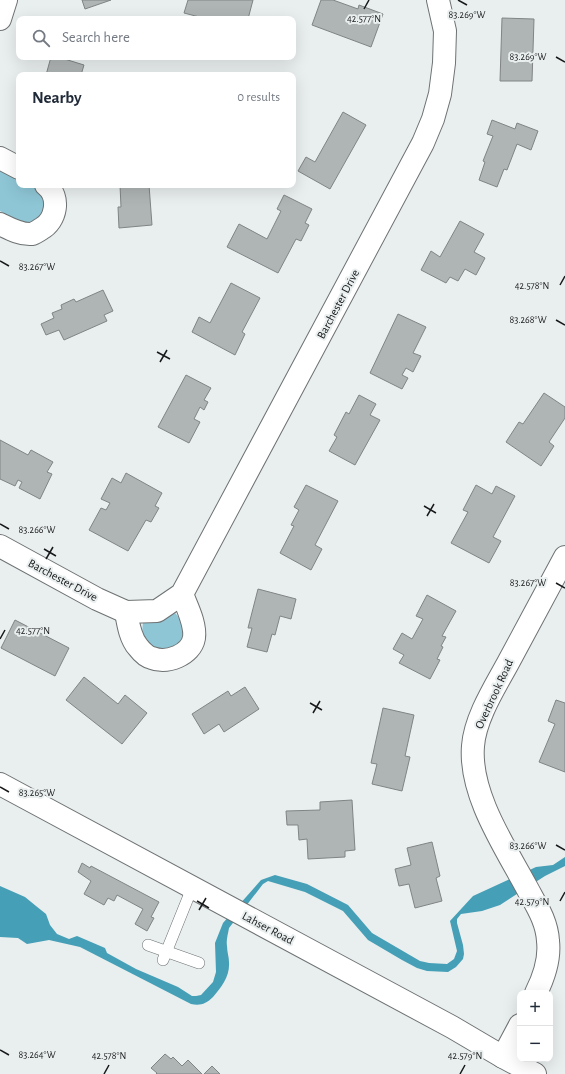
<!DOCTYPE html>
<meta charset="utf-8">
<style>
body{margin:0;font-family:"Alegreya Sans",sans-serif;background:#f6f6f7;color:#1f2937}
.controls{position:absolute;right:12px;bottom:12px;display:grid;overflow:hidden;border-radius:8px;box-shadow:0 4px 16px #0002}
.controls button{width:36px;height:36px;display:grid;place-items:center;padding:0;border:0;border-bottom:1px solid #e0e1e3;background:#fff;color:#1f2937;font:20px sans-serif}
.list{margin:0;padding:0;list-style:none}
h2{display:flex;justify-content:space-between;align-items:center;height:52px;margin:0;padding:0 16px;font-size:17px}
h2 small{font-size:13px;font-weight:400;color:#747a83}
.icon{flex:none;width:22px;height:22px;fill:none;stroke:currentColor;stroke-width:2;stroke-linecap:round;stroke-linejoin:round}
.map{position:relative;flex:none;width:565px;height:1074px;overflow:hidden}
.search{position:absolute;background:#fff;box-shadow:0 4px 16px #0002;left:16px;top:16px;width:280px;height:44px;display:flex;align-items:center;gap:10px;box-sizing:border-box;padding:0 14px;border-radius:8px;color:#747a83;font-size:15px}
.panel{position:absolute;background:#fff;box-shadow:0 4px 16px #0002;left:16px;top:72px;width:280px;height:116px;border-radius:8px}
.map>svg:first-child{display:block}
.green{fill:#8ec6d6}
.water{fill:#459fb6}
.building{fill:#afb4b5;stroke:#808485}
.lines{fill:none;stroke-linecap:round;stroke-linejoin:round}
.lane-casing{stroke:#6e7273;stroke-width:12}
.street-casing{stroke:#6e7273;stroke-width:24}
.secondary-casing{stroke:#6e7273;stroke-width:24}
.lane{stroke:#fff;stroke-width:11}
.street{stroke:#fff;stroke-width:22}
.secondary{stroke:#fff;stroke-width:22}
.ticks{fill:none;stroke:#18191a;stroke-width:1.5}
.labels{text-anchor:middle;stroke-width:4;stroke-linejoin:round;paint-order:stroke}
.street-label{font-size:12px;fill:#18191a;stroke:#e9eeef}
.ticks-label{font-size:10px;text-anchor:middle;fill:#18191a;stroke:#e9eeef;stroke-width:4;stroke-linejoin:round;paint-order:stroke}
</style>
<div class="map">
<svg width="565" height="1074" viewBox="0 0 565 1074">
<rect width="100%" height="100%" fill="#e9eeef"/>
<!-- green -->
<g class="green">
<path d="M0 167 19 177V185H33L42 191 45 210C43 213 40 218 37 221 26 229 10 216 0 211Z"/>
<path d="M175 613C183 620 187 633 180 643 177 646 172 649 169 651L150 647 142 633 143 622 164 619Z"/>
</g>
<!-- water -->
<path class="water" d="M565 857V866L545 876 500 905 482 911 461 914 457 919V923L463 945 464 954 463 959 456 967 448 972 427 971 417 968 402 960 368 940 343 911 305 892 268 881 263 884 229 928C228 934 226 940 227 946 227 952 229 957 229 962 230 976 222 987 213 997 206 1004 200 1006 191 1004L80 947 49 940 27 944 18 938 0 937V886L25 897 36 906 46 914 50 925 57 934 69 939 77 936 105 948 107 953 136 969 178 987 192 996H196L201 995 213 982 216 972 215 943 223 923 261 880 275 875 307 884 348 905 372 933 420 961 429 963 447 964 454 959 457 951 450 921 473 896 536 867 553 865Z"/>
<!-- building -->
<g class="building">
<polygon points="82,0 111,0 85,9"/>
<polygon points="188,0 253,0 248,19 207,19 184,13"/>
<polygon points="321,0 333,0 358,9 359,5 383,14 371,47 312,25"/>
<polygon points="502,18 534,19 532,81 500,81"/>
<polygon points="51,57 58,57 84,65 81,75 46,75"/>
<polygon points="343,112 366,125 330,189 298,171 306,157 315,162"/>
<polygon points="492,120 515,129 517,123 538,131 531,150 517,144 507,170 504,169 497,187 479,180 485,162 483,161 493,136 487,134"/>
<polygon points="120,185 149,185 152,225 119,228 118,207 121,207"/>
<polygon points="284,195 312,209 305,223 309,225 301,241 296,239 278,273 227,247 239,224 267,239 281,211 277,209"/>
<polygon points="460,221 484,234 474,252 485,258 476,275 465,269 458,281 450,277 446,283 421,270 431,251 440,257"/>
<polygon points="231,283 260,298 242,332 245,334 235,355 192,332 199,317 210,323"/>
<polygon points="103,290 113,311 104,315 107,321 64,340 59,330 46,335 41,324 54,318 52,313 62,309 61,305 74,299 76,302"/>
<polygon points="398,314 426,327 413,353 421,356 413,372 406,368 402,375 408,378 402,389 370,373"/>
<polygon points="186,375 211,388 204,400 208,402 204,410 200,407 194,419 200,422 189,443 158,427"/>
<polygon points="544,393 565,407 565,418 549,442 554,446 541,466 506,442 519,422 523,424"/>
<polygon points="359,395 376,404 370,415 380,420 355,465 329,451 337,437 334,435 346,412 349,414"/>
<polygon points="0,440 28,455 31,450 53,462 47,472 52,474 40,499 19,488 22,482 18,480 15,486 0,479"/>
<polygon points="126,473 162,493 155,506 159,508 151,522 146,520 128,551 89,530 101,508 106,510 110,503 101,499 112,478 121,483"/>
<polygon points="306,485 338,501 315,545 322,549 311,570 280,553 294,526 291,525 299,510 294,507"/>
<polygon points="476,485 492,494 496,486 515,496 493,537 501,541 489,563 451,543 468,512 463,510"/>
<polygon points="258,589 296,599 291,619 280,616 275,635 272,634 267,652 247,647 252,628 248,628"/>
<polygon points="427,595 456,611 442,636 446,637 441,646 443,647 437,659 440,660 430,679 399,663 404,655 393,649 402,633 412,639 423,619 416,616"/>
<polygon points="15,620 69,648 55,676 1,648"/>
<polygon points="84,677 118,704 125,695 147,713 122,744 66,700"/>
<polygon points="245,687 259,709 224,732 219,724 204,734 192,714 228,691 231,696"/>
<polygon points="556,700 565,703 565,772 539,762 555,724 548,721"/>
<polygon points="383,708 414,715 405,756 410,757 402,791 372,784 377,764 371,763"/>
<polygon points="352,800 355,850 345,851 345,857 308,859 307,839 299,840 298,825 287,825 286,811 320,810 320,802"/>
<polygon points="432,842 440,876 436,878 442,901 415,908 409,884 399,886 395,869 411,865 407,848"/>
<polygon points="82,863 90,868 91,866 159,902 151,917 154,918 147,931 135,924 143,909 117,895 114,901 108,898 104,905 84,894 91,881 78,872"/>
<polygon points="165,1054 171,1059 173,1057 182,1066 188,1060 202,1074 156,1074 157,1073 151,1068"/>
<polygon points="212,1066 220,1074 204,1074"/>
</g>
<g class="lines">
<!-- lane casing -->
<g class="lane-casing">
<g id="lane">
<polyline points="148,945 199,963"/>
<polyline points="163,960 192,888"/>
</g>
</g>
<!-- street casing -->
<g class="street-casing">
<g id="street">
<polyline points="0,19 6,0"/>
<polyline points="0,158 19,168"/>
<path d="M0 224C10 229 21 235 32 234 35 233 38 231 41 229 56 221 61 197 46 185"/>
<polyline points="0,546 97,599 126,612 157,611 182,594 423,143 433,119 440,94 444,63 445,31 438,0"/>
<path d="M126 612C128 623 130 638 138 647 141 651 147 657 152 658 167 664 191 655 194 638 196 624 187 607 182 594"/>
<path d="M536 993C544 977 550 958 548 941 547 921 536 905 527 888 505 847 469 794 473 746 475 718 495 687 508 663 527 628 546 592 565 557"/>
<polyline points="503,1057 520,1025"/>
</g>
</g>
<!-- secondary casing -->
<g class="secondary-casing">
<polyline id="secondary" points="0,784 452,1027 503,1057 535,1074"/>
</g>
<!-- lane -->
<use href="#lane" class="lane"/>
<!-- street -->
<use href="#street" class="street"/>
<!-- secondary -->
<use href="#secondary" class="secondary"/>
</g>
<!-- ticks -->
<path class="ticks" d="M458 0 467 5M364 9 369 0M556 57 565 62M0 261 9 266M560 285 565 276M556 320 565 325M157 352 170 359M160 362 167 350M424 506 436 513M427 516 434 504M0 524 9 529M44 549 56 556M46 559 53 547M556 583 565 588M0 639 5 630M310 703 322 710M313 713 320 701M0 787 9 792M556 845 565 850M197 901 209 908M560 901 565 892M199 910 206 898M0 1050 9 1055M104 1074 109 1065M460 1074 465 1065"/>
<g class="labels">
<!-- street labels -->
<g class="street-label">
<text transform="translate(338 304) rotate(-62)" y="4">Barchester Drive</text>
<text transform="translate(63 580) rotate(28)" y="4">Barchester Drive</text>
<text transform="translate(494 694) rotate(-65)" y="4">Overbrook Road</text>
<text transform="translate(268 928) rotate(28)" y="4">Lahser Road</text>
</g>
</g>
<g class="ticks-label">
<text x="467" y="18">83.269°W</text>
<text x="364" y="22">42.577°N</text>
<text x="528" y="60">83.269°W</text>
<text x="37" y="270">83.267°W</text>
<text x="532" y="289">42.578°N</text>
<text x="528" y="323">83.268°W</text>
<text x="37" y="533">83.266°W</text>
<text x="528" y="586">83.267°W</text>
<text x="33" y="634">42.577°N</text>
<text x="37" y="796">83.265°W</text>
<text x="528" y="849">83.266°W</text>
<text x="532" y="905">42.579°N</text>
<text x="37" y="1058">83.264°W</text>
<text x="109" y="1059">42.578°N</text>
<text x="465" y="1059">42.579°N</text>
</g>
</svg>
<div class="controls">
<button>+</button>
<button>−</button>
</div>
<div class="search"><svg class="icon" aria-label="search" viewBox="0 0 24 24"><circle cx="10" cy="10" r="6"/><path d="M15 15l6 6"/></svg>Search here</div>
<section class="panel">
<h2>Nearby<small>0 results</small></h2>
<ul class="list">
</ul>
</section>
</div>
